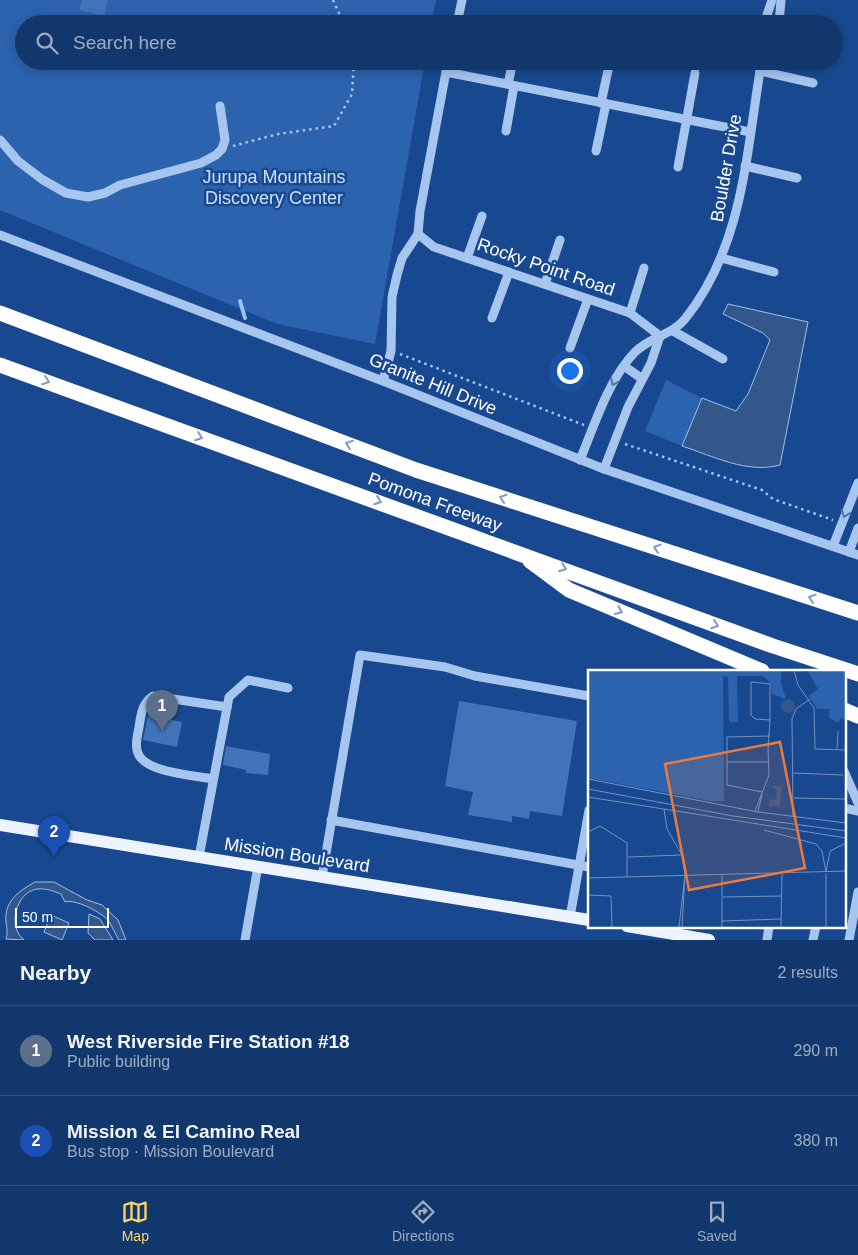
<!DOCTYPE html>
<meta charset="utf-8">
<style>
body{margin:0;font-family:Helvetica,sans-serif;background:#1b3f72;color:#f1f3f6}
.scale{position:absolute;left:15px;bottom:12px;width:94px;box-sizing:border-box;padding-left:5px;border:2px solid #fff;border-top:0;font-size:14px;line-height:18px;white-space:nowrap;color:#fff;-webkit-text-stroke:4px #184990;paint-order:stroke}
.you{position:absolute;left:569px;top:370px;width:18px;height:18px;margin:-12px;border:4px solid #fff;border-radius:50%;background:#1a73e8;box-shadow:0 0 0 8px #1a73e833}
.badge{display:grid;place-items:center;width:32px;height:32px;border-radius:50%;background:#ffd664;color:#fff;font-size:16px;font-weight:700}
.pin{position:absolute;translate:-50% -41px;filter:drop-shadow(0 1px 2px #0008)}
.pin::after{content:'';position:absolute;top:26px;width:18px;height:15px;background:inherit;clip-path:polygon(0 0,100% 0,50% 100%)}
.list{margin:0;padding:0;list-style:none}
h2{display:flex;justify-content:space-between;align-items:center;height:65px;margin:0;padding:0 20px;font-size:21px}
h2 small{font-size:16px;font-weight:400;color:#9cacc2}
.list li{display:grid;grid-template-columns:32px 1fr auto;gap:15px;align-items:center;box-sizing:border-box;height:90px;padding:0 20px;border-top:1px solid #31517f}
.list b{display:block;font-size:19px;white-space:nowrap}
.list p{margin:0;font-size:16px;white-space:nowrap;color:#9cacc2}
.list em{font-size:16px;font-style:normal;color:#9cacc2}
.icon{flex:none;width:28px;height:28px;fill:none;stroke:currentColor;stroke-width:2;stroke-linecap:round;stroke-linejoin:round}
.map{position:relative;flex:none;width:858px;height:940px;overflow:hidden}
.search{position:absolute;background:#12376c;box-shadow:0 2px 12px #0003;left:15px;right:15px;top:15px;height:55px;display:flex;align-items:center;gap:12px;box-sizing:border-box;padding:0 18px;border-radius:28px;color:#9cacc2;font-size:19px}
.sheet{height:245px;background:#12376c}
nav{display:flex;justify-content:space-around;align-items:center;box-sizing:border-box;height:70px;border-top:1px solid #31517f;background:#12376c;font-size:14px;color:#9cacc2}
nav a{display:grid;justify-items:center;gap:2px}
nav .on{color:#ffd664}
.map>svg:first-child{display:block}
.green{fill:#2b63ae}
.water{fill:#34578b;stroke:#99c0f1}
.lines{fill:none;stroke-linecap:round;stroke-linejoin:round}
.stream{stroke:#99c0f1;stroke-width:4}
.building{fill:#4173b8}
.path{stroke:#a6c5ef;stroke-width:2.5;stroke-dasharray:2.5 4;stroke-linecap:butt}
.minor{stroke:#a6c5ef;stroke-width:9}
.major{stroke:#eef4ff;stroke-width:12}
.highway{stroke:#fff;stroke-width:15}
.oneway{stroke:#809bc2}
.oneway2{stroke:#4a74b1}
.labels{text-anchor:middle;stroke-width:5;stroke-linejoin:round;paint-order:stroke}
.street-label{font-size:18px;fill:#fff;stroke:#184990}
.park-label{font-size:18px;fill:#cce0fb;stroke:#184990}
.inset-road{fill:none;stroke:#7492bc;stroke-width:1}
.view{fill:#ed7a3d;fill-opacity:0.15;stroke:#ed7a3d;stroke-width:2.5}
.inset-edge{fill:none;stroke:#fff;stroke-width:2.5}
</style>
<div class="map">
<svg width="858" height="940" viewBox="0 0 858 940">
<rect width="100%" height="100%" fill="#184990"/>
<!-- green -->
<g class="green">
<polygon points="0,0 436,0 431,24 24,24 24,61 425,61 375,344 277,324 0,210"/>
<polygon points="666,380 702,398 682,446 645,431"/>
</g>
<!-- water -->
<g class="water">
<path d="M728 304 808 322 780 465C747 474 713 456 682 446L702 398 736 411 748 394 770 340 763 333 723 314Z"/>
<path d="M35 882H54L87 900 102 905 118 920 126 940H119C115 934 112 925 107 919 98 911 76 899 65 902L61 894C53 891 46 888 37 889 16 892 7 927 24 940L6 939C8 932 7 929 6 922 4 901 19 891 35 882Z"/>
<polygon points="89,914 100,919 113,940 95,940 88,933"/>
<polygon points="51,915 69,923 62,940 44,932"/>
</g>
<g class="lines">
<!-- stream -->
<polyline class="stream" points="240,301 245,318"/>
</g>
<!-- building -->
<g class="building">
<polygon points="82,0 108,0 104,16 79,10"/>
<polygon points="459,701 577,721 562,816 530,811 529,819 512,816 512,822 468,815 473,792 445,786"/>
<polygon points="148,715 182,722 177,747 143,740"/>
<polygon points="226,746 270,754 268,775 246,773 246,770 223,765"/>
</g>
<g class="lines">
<!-- path -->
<g class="path">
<polyline points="333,0 344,24"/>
<polyline points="233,146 278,134 334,126 352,94 354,61"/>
<polyline points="400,354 584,425"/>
<polyline points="625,444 762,490 773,499 833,520"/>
</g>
<!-- minor -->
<g class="minor">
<polyline points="457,24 462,0"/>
<polyline points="764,24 772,0"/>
<polyline points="779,24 781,0"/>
<polyline points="760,71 813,83"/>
<polyline points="446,72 750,132"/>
<polyline points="508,84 513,61"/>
<polyline points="601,103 610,61"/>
<polyline points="506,131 514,86"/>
<polyline points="0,140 18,161 43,180 66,193 88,197 105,193 120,185 201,163 216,155 222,149 225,140 220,106"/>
<polyline points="596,151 606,104"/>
<polyline points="745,166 797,178"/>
<polyline points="678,167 695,73"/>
<polyline points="418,234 434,247 630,313 660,336"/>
<polyline points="418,234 420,211 448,61"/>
<polyline points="0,235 383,381 604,469 858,555"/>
<polyline points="467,258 482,216"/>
<polyline points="721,258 774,272"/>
<polyline points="545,284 560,240"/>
<polyline points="630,313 644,268"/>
<polyline points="492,318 509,272"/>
<polyline points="673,331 723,359"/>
<polyline points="570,348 588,299"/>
<polyline points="624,366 641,378"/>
<polyline points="383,381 391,351 392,297 397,275 402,258 418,234"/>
<path d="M580 460C595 424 608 380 635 352 650 337 672 335 685 319 742 248 746 157 760 71L759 61"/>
<polyline points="604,469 628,407 651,363 660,336"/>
<polyline points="833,546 858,483"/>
<polyline points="849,552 858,528"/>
<polyline points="844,771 858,803"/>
<path d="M213 779C194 775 141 773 137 750 135 742 138 734 139 727 141 715 142 703 153 696L227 707"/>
<polyline points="844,808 858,811"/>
<polyline points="331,820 589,867"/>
<polyline points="199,857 229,697 248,680 288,688"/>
<polyline points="322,877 360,655 445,667 475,676 589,696"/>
<polyline points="570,917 589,810"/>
<polyline points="245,940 258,866"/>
<polyline points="767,940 769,926"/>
<polyline points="813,940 816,926"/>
<polyline points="849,940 858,892"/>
</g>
<!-- major -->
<g class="major">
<polyline points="0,825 589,920"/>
<polyline points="627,926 709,940"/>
</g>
<!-- highway -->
<g class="highway">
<polyline points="0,313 416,470 858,613"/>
<polyline points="0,365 773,646 858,674"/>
<polyline points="530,561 569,590 762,671"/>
<polyline points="844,710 858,716"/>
</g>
</g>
<!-- one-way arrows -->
<defs><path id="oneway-chevron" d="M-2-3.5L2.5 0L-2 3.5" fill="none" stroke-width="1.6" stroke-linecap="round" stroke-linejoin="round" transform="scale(1.25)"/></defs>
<g class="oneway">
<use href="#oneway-chevron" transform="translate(46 381) rotate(20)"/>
<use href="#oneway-chevron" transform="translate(199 437) rotate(20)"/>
<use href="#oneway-chevron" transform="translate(349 444) rotate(-159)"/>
<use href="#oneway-chevron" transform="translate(503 498) rotate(-162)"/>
<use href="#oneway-chevron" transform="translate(378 501) rotate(20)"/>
<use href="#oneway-chevron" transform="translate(657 548) rotate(-162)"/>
<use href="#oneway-chevron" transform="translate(563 568) rotate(20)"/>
<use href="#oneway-chevron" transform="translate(812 598) rotate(-162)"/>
<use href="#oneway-chevron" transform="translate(619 611) rotate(23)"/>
<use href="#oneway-chevron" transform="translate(715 625) rotate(20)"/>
</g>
<g class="oneway2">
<use href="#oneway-chevron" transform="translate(614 382) rotate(115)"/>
<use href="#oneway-chevron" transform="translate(845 514) rotate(110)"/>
</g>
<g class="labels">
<!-- street labels -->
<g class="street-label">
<text transform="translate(726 168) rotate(-80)" y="6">Boulder Drive</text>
<text transform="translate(546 267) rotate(19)" y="6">Rocky Point Road</text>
<text transform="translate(433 384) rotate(22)" y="6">Granite Hill Drive</text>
<text transform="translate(435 502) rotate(20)" y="6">Pomona Freeway</text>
<text transform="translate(297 855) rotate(9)" y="6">Mission Boulevard</text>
</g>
<!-- park labels -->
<g class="park-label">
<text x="274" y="183">Jurupa Mountains<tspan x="274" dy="21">Discovery Center</tspan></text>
</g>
</g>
<!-- overview -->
<g transform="translate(588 670)">
<rect width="258" height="258" fill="#184990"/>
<path d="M0 0H194L193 13 198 29 184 24 183 14 175 6H149L150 52H141L140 7 135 6 136 131H123L0 108ZM219 0H257V50L252 48 251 53 241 48 242 39H229L221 26 230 19Z" fill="#2b63ae"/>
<path d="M193 36a7 7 0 1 1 14 0a7 7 0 1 1-14 0ZM183 116H194L192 137 180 136 182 129 187 130 189 120Z" fill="#34578b"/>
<path class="inset-road" d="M206 0 210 15 226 38 227 79 258 80M249 79 250 61M139 92H181M205 103 255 105M0 109 170 142 258 153M0 119 145 146 258 161M174 122 139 115V67L182 66M0 127 258 168M206 128 258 129M76 139 79 159 94 185 97 205M167 141 181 105 180 79 182 50V14L163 12V45L167 49 182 50M170 142 174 124M205 146 204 49 208 39 222 29M176 160 228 174 234 181 238 202M0 162 12 156 39 173V207M40 187 94 185M238 202 242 181 258 173M238 203V257M134 204V257M0 208 258 201M0 225 23 226 24 257M135 227 194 226M134 251 193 249M91 257 97 205M94 257 97 205M193 257 194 204"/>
<path class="view" d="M192 72 217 198 101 220 77 94Z"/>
<rect width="258" height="258" class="inset-edge"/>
</g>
</svg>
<div class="scale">50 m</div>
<div class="you"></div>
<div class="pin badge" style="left:162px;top:731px;background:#5c6f8a">1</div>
<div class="pin badge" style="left:54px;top:857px;background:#1a4fb4">2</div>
<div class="search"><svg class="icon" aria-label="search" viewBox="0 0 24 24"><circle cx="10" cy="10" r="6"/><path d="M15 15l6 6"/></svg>Search here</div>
</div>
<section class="sheet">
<h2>Nearby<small>2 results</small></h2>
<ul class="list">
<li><span class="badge" style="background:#5c6f8a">1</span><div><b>West Riverside Fire Station #18</b><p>Public building</p></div><em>290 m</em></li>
<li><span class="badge" style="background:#1a4fb4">2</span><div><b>Mission &amp; El Camino Real</b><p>Bus stop · Mission Boulevard</p></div><em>380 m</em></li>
</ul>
</section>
<nav>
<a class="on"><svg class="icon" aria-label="map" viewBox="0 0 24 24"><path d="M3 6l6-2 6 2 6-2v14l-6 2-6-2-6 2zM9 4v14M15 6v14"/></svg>Map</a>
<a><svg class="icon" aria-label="directions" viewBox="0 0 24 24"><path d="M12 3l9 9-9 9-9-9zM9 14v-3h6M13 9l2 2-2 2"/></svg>Directions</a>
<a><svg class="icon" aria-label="saved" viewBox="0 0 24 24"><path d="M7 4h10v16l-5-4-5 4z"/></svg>Saved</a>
</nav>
